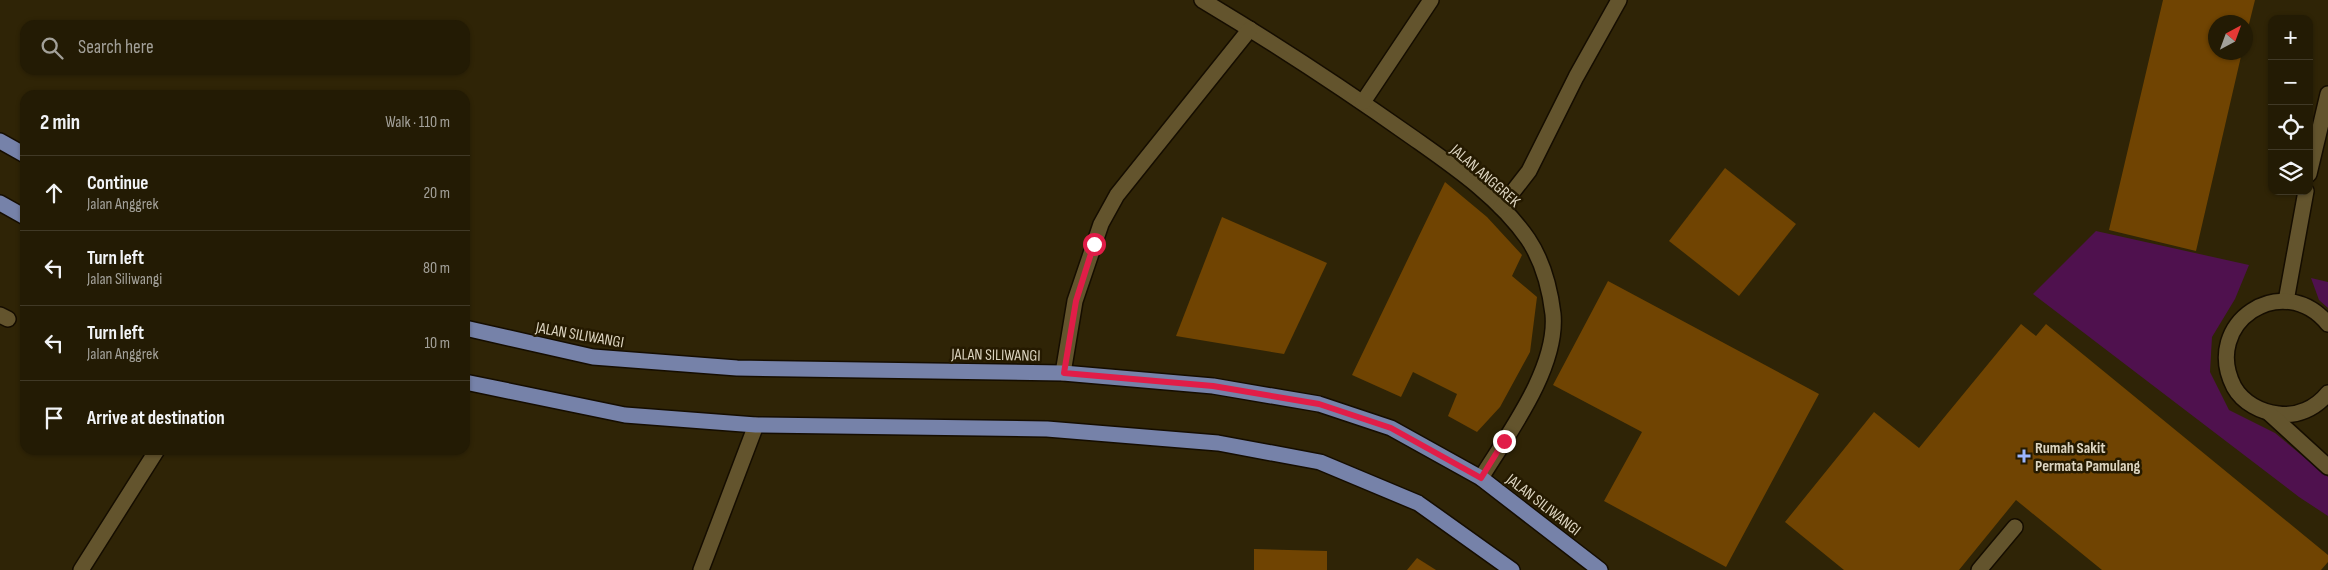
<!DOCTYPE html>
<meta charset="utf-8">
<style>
body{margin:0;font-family:"Sofia Sans Condensed",sans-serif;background:#2f2813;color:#f1f3f6}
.controls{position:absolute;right:15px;top:15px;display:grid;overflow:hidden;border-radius:10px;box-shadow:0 1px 4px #0004}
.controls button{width:45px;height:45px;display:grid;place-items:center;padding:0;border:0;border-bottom:1px solid #403926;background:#231b04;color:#f1f3f6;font:25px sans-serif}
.compass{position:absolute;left:2208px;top:15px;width:45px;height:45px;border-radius:50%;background:#231b04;box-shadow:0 1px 4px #0004;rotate:41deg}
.stop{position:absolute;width:15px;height:15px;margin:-11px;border:4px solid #e11d48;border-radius:50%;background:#fff}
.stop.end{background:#e11d48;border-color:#fff;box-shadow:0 1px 5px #0008}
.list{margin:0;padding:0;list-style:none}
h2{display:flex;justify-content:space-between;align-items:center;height:65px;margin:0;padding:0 20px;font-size:21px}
h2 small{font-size:16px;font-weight:400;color:#a3a19a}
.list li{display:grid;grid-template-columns:32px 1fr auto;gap:15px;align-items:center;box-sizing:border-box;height:75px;padding:0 20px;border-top:1px solid #403926}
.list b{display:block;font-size:19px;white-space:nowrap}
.list p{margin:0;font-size:16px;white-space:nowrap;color:#a3a19a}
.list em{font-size:16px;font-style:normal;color:#a3a19a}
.icon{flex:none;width:28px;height:28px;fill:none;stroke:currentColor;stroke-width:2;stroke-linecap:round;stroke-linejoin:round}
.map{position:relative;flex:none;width:2328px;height:570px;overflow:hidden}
.search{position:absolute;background:#231b04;box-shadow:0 1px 4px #0004;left:20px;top:20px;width:450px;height:55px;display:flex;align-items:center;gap:12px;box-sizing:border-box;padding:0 18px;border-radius:15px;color:#a3a19a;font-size:19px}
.panel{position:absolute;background:#231b04;box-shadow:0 1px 4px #0004;left:20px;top:90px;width:450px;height:365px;border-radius:15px}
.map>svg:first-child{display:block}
.green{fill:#4f114e}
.building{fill:#704402}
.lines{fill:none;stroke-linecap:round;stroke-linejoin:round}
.minor-casing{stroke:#150d00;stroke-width:18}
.major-casing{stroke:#150d00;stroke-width:18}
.minor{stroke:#63542d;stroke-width:15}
.major{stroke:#7682a9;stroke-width:15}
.route{stroke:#e11d48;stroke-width:6}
.poi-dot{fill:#9bb5fd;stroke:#251a00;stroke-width:2}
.labels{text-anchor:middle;stroke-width:5;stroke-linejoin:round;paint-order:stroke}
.street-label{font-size:16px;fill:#ddd5c0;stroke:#251a00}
.poi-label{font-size:16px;font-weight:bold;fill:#ddd5c0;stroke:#251a00;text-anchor:start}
</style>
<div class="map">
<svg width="2328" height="570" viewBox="0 0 2328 570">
<rect width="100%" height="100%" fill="#2f2406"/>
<!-- green -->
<g class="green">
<polygon points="2096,231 2249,265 2235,299 2212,337 2210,372 2229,410 2275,433 2328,477 2328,516 2299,497 2033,294"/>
<polygon points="2311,278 2328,282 2328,308 2319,300"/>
</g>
<!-- building -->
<g class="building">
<polygon points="2163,0 2255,0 2246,36 2246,22 2216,22 2216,52 2242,52 2196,251 2109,230"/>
<polygon points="1725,168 1796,224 1739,296 1669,241"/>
<polygon points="1445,182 1487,217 1522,255 1512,276 1537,297 1530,352 1500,407 1477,432 1448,416 1457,394 1413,372 1401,397 1352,375"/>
<polygon points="1222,217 1327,263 1284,354 1176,336"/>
<polygon points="1608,281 1819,394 1726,567 1604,501 1642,432 1553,385"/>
<polygon points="2021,324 2036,336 2046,324 2328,555 2328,562 2321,570 2102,570 2016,500 1959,570 1844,570 1785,522 1874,412 1919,448"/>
<polygon points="1254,549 1327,551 1327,570 1254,570"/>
<polygon points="1417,558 1436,570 1407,570"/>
</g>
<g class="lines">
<!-- minor casing -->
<g class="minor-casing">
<g id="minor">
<path d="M1202 0C1274 43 1344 89 1412 137 1453 166 1499 197 1528 239 1542 260 1550 289 1553 314 1558 368 1508 434 1481 478"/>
<polyline points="1363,102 1431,0"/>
<polyline points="2309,174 2328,94"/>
<polyline points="1501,207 1529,171 1576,77 1619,0"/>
<polyline points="2286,301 2306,191"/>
<polyline points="0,315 8,319"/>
<path d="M2328 324C2283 269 2201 323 2234 387 2243 403 2261 412 2278 414 2297 417 2316 408 2328 393"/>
<polyline points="1063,373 1075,301 1101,224 1117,195 1250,29"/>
<polyline points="2269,413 2328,467"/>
<polyline points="81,570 157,450"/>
<polyline points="701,570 756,425"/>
<polyline points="1979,570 2015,527"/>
</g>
</g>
<!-- major casing -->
<g class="major-casing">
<g id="major">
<polyline points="0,141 25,155"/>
<polyline points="0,203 25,217"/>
<polyline points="465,328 593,357 737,368 1063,373 1213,386 1319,404 1391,428 1481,478 1600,570"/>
<polyline points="465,382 625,415 756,425 1047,429 1218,443 1320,462 1418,503 1512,570"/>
</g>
</g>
<!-- minor -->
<use href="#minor" class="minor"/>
<!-- major -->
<use href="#major" class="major"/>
</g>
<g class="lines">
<!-- route -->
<polyline class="route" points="1094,244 1076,301 1064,373 1213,386 1319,404 1391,428 1481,478 1504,441"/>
</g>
<!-- markers -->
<path class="poi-dot" d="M2021.5 448.5h5v5h5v5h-5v5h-5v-5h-5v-5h5z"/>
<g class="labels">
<!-- street labels -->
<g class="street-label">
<text transform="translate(1486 175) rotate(41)" y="6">JALAN ANGGREK</text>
<text transform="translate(580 334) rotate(10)" y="6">JALAN SILIWANGI</text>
<text transform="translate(996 354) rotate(1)" y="6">JALAN SILIWANGI</text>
<text transform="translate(1544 504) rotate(38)" y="6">JALAN SILIWANGI</text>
</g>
<!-- poi labels -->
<g class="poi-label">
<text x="2035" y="453">Rumah Sakit<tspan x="2035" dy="18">Permata Pamulang</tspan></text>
</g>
</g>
</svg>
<div class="controls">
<button>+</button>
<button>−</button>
<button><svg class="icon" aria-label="locate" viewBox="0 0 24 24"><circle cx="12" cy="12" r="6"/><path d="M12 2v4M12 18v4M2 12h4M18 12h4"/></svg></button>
<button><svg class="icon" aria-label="layers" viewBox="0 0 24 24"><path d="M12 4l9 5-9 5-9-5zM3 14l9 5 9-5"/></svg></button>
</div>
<svg class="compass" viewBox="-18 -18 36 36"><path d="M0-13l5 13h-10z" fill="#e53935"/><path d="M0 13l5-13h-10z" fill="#a3a19a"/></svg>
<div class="stop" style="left:1094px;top:244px"></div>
<div class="stop end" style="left:1504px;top:441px"></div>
<div class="search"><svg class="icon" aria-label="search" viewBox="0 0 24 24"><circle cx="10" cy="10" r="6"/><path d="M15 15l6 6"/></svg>Search here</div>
<section class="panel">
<h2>2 min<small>Walk · 110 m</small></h2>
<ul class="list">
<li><svg class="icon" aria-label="ahead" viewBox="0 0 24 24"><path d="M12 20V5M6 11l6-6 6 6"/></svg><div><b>Continue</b><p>Jalan Anggrek</p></div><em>20 m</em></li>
<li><svg class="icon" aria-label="left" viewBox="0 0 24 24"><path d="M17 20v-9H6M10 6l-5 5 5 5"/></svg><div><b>Turn left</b><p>Jalan Siliwangi</p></div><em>80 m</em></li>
<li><svg class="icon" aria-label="left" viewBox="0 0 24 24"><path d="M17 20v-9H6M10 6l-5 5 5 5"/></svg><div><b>Turn left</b><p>Jalan Anggrek</p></div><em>10 m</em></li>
<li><svg class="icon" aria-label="arrive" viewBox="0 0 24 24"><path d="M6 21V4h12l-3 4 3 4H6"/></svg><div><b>Arrive at destination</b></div></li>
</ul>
</section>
</div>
